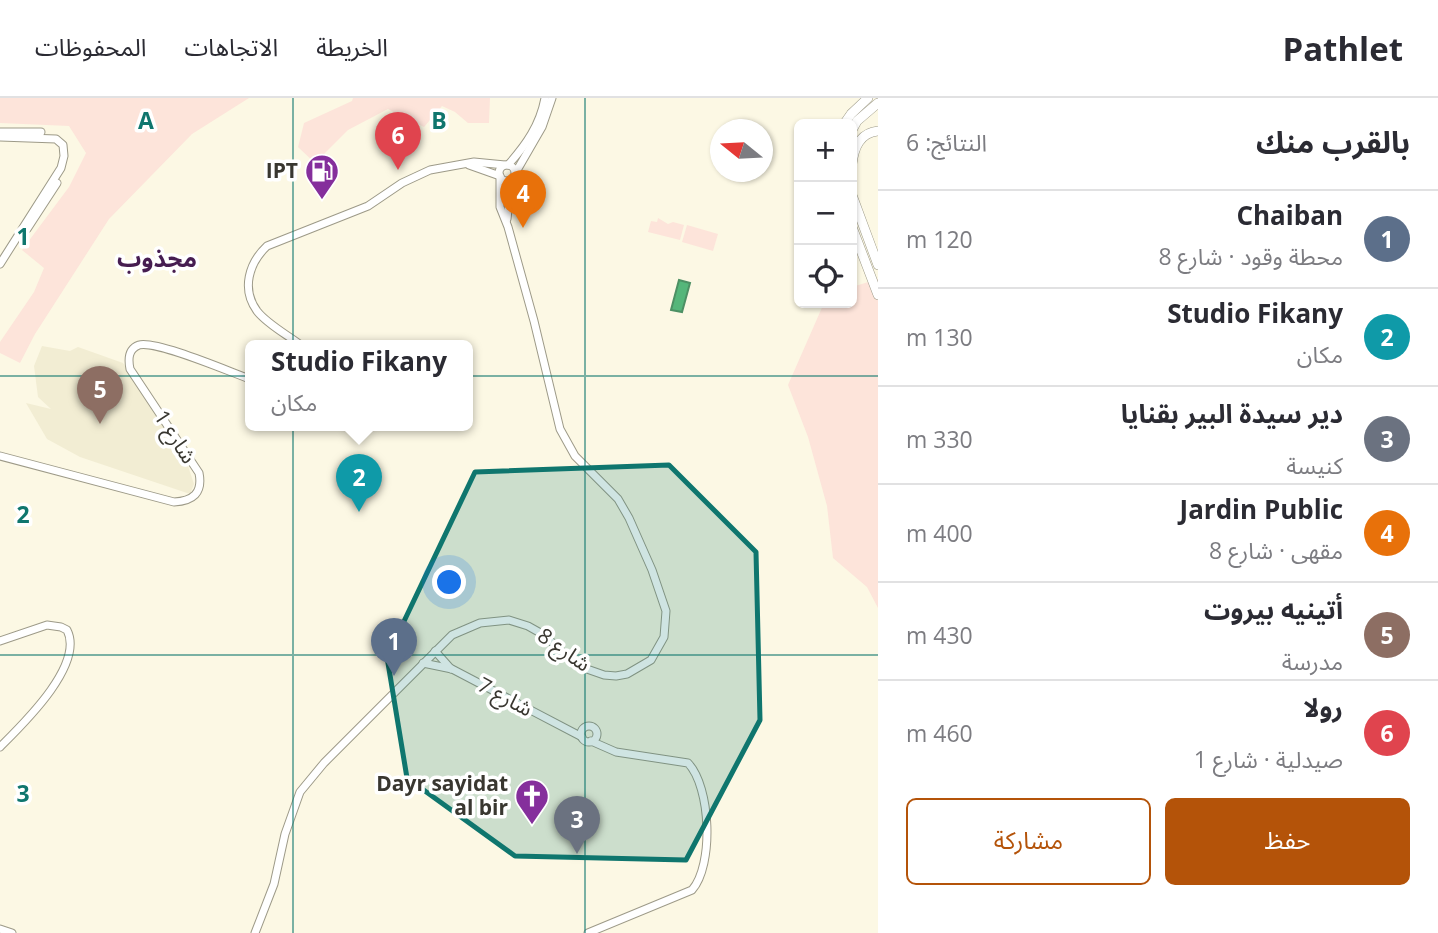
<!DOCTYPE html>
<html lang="ar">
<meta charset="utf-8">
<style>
body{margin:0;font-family:"Open Sans","Noto Sans Arabic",sans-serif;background:#f2f2f3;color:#2b2b33;direction:rtl}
.controls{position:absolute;right:21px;top:21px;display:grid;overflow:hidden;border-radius:10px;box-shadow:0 2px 5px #0004}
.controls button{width:63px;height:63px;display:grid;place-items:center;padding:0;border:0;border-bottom:2px solid #e1e1e2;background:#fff;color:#2b2b33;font:35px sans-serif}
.compass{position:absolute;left:710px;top:21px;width:63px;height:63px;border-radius:50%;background:#fff;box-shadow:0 2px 5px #0004;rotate:288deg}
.you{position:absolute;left:450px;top:485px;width:24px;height:24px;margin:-18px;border:5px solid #fff;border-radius:50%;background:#1a73e8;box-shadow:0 0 0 10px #1a73e833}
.badge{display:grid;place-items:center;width:46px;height:46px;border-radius:50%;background:#b45309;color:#fff;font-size:23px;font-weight:700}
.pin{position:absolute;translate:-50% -58px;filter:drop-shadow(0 2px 4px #0008)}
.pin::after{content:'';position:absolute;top:37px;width:24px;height:21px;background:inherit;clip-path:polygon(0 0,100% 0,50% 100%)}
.popup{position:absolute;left:245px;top:242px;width:228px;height:91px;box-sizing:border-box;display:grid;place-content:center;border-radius:10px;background:#fff;filter:drop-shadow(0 2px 5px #0005);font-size:23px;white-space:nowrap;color:#7c7c81}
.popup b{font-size:26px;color:#2b2b33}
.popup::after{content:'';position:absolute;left:50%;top:100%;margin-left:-14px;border:14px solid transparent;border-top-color:#fff}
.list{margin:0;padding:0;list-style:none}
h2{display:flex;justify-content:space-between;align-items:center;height:91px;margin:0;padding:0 28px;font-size:30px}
h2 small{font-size:23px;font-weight:400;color:#7c7c81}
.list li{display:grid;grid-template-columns:46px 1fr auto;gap:21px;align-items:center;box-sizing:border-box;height:98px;padding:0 28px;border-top:2px solid #e1e1e2}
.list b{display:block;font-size:26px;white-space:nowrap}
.list p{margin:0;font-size:23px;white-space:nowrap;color:#7c7c81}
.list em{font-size:23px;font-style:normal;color:#7c7c81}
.actions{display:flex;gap:14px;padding:21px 28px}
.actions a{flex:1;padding:16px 0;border:2px solid #b45309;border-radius:10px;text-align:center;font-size:24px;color:#b45309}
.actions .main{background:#b45309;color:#fff}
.icon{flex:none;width:38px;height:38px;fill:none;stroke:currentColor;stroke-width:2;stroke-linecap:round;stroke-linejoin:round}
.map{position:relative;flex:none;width:878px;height:835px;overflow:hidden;direction:ltr}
header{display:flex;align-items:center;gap:42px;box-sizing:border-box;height:98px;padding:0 35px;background:#fff;border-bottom:2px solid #e1e1e2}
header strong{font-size:33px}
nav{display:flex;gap:38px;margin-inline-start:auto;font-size:24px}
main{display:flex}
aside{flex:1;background:#fff}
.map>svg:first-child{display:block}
.built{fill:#f2edd3}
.green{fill:#fde4da}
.water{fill:#55b67a;stroke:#4d9064;stroke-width:2}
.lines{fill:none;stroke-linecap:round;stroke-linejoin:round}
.secondary-casing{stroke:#9d9a88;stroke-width:9}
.highway-casing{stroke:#9d9a88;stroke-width:10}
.secondary{stroke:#fff;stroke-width:7}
.highway{stroke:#fff;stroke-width:9}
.marked{fill:#0f766e;fill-opacity:0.2;stroke:#0f766e;stroke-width:5;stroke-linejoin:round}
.grid{fill:none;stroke:#0f766e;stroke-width:2;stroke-opacity:0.55}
.labels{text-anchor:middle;stroke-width:7;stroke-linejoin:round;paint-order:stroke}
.poi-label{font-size:21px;font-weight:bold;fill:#393730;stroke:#fff;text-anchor:end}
.street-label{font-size:21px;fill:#393730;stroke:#fff}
.quarter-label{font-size:24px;font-weight:bold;fill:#461d51;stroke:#fff}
.grid-label{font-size:23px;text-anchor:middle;font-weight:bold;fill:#0f766e;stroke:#fff;stroke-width:7;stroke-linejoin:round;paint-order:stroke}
</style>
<header>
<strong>Pathlet</strong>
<nav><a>الخريطة</a><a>الاتجاهات</a><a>المحفوظات</a></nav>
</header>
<main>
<aside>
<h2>بالقرب منك<small>النتائج: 6</small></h2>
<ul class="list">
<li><span class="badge" style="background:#5c6f8a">1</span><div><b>Chaiban</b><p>محطة وقود · شارع 8</p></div><em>120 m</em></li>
<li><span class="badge" style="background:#0f9aa8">2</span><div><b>Studio Fikany</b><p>مكان</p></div><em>130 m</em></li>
<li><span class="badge" style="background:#6b7280">3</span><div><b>دير سيدة البير بقنايا</b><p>كنيسة</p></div><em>330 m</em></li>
<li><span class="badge" style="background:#e8710a">4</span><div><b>Jardin Public</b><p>مقهى · شارع 8</p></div><em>400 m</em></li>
<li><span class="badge" style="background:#8d6e63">5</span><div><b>أتينيه بيروت</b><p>مدرسة</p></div><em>430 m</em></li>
<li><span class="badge" style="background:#e0444e">6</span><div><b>رولا</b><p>صيدلية · شارع 1</p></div><em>460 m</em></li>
</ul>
<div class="actions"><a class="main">حفظ</a><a>مشاركة</a></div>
</aside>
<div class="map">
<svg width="878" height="835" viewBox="0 0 878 835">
<rect width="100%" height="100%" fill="#fcf8e4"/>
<!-- built -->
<polygon class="built" points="42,248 70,253 78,249 123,265 187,365 194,386 190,396 80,359 47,341 26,305 51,311 38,299 34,268"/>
<!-- green -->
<g class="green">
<polygon points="0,0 249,0 192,36 109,121 35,236 20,265 0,255 0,244 34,194 44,170 22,152 69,89 86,55 69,28 0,25"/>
<polygon points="353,0 490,0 489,25 468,25 455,14 442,8 424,29 388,11 348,32 315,65 298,49 304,25 352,3"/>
<polygon points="658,120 668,126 673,124 684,127 680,142 648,134 651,123 657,124"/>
<polygon points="687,127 718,136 713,153 682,144"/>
<polygon points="878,181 878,510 867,489 833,460 827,408 808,339 788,287 824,205 852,205 852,189"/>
</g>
<!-- water -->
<polygon class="water" points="679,182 690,185 682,214 671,212"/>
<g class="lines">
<!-- secondary casing -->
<g class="secondary-casing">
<g id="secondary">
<polyline points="0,34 41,34"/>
<polyline points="0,39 56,41 63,47 64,58 61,70 0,166"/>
<circle cx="507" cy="75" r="8"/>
<polyline points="469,67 500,78"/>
<path d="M508 67C526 47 540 27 545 0"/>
<polyline points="516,74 542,29 552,0"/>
<polyline points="507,121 510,94 508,83"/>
<polyline points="27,131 57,85"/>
<path d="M302 248C288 237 268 227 257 213 241 191 249 165 267 148L368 108 402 85 430 72 474 64 505 67"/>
<path d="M0 358 174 404C193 403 203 395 199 375L130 271C128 261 128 251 139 247 156 242 230 274 250 281"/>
<path d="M0 543 47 527 61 529 67 532C85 567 22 627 0 649"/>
<polyline points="435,553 451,571"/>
<polyline points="423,565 452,571 582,639"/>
<circle cx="589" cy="636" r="8"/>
<polyline points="0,831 12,835"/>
<polyline points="255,835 274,786 285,736 300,694 324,665 452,537 480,525 509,522 528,528 544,537 568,559 584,570 604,577 616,578 627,576 651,562 664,539 666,513 652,472 629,420 618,401 575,358 560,331 534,223 508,129 500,109 500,79"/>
<path d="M588 835 692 792C714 767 711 689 688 665L616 654 591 643"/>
</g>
</g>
<!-- highway casing -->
<g class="highway-casing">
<g id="highway">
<polyline points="844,26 851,16 868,0"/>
<polyline points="852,32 857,23 878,5"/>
<path d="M852 66C854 49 860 35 878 33"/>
<polyline points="852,97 878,167"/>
<polyline points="852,129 878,197"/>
</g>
</g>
<!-- secondary -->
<use href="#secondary" class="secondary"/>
<!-- highway -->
<use href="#highway" class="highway"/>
</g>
<!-- marked area -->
<path class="marked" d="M669 367 756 454 760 622 686 762 515 758 407 680 387 559 475 374Z"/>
<!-- grid -->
<path class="grid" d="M293 0V835M585 0V835M0 278H878M0 557H878"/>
<!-- icons -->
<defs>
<g id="fuel-pin" transform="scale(1.75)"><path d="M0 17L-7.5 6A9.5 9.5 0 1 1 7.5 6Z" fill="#852f9c" stroke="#fff"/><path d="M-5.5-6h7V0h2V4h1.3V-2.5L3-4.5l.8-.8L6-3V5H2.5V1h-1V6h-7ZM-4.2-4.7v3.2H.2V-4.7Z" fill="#fff"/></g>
<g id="church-pin" transform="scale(1.75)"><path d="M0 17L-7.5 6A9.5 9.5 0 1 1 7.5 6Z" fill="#852f9c" stroke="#fff"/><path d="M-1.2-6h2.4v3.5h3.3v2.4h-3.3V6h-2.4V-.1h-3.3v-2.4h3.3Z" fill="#fff"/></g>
</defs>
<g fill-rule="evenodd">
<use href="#fuel-pin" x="322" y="73"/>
<use href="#church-pin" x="532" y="698"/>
</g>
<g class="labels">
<!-- poi labels -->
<g class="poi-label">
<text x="298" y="80">IPT</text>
<text x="508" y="693">Dayr sayidat<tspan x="508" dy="24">al bir</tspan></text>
</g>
<!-- street labels -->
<g class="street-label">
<text transform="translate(175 339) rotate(57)" y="7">شارع 1</text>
<text transform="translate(564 552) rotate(35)" y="7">شارع 8</text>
<text transform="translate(505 599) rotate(28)" y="7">شارع 7</text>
</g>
<!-- quarter labels -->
<g class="quarter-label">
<text x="157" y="169">مجذوب</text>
</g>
</g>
<g class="grid-label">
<text x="146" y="31">A</text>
<text x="439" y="31">B</text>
<text x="23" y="147">1</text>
<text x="23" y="425">2</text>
<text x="23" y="704">3</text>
</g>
</svg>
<div class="controls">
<button>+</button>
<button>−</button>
<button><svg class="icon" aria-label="locate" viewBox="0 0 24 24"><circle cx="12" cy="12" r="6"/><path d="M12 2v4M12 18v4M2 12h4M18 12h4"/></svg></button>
</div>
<svg class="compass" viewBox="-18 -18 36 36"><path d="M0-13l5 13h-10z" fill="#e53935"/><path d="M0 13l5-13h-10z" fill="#7c7c81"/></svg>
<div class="you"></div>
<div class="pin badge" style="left:394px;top:578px;background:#5c6f8a">1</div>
<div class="pin badge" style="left:359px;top:414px;background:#0f9aa8">2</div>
<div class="popup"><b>Studio Fikany</b>مكان</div>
<div class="pin badge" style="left:577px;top:756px;background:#6b7280">3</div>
<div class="pin badge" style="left:523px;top:130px;background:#e8710a">4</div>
<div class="pin badge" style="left:100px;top:326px;background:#8d6e63">5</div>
<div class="pin badge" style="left:398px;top:72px;background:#e0444e">6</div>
</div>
</main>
